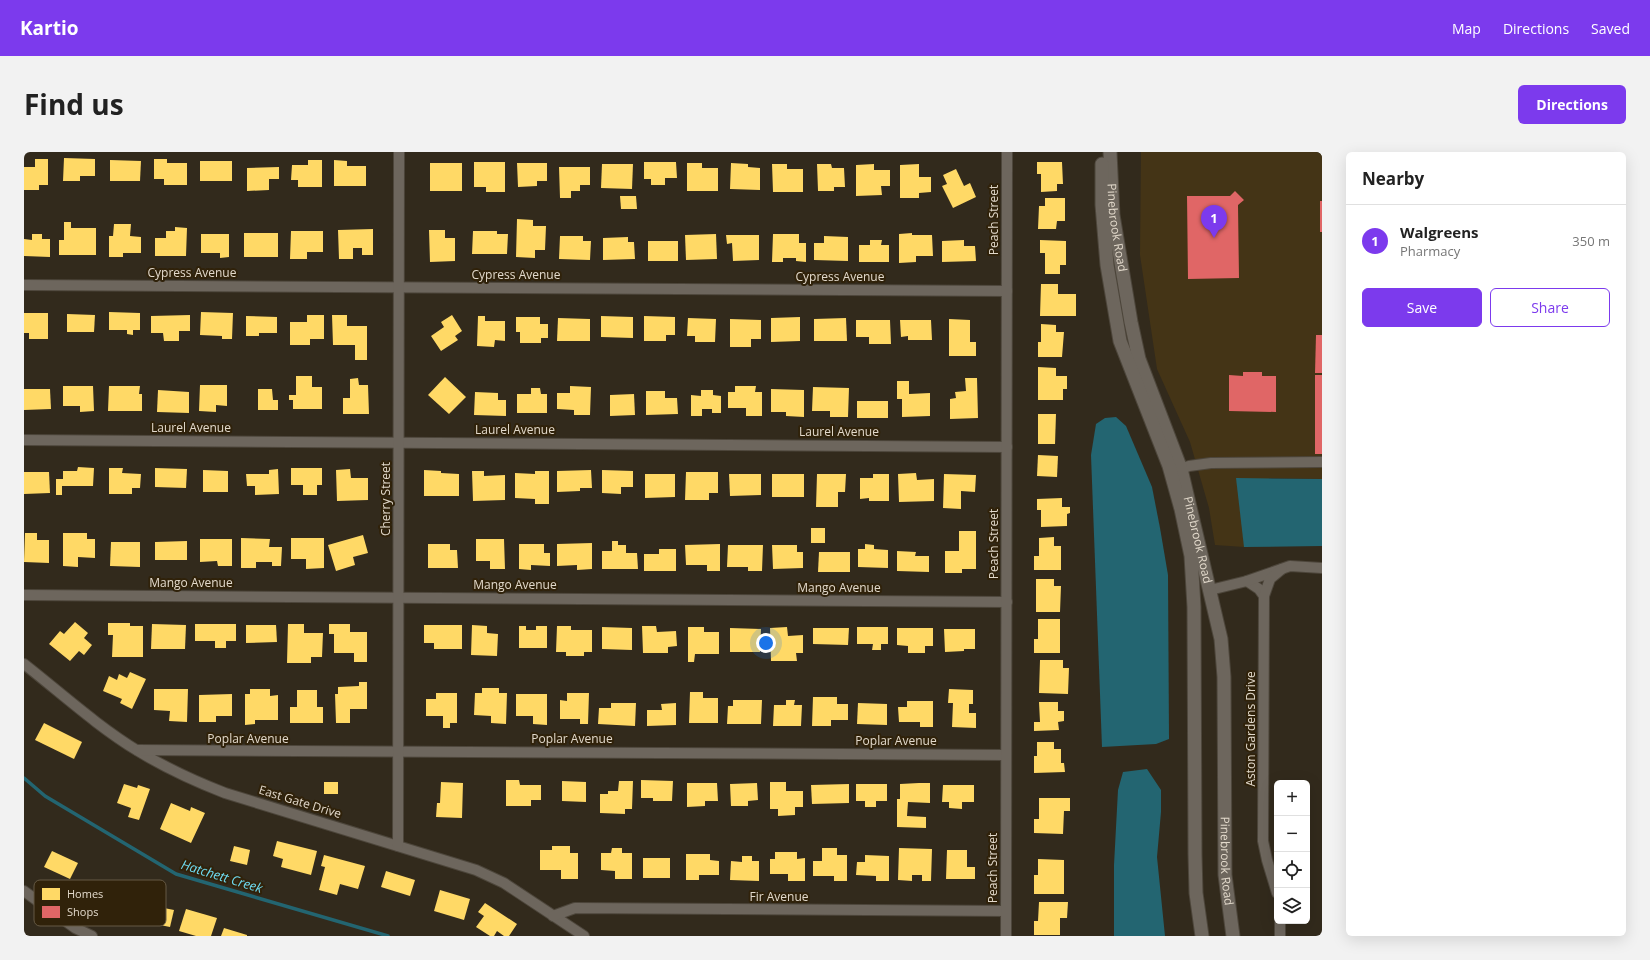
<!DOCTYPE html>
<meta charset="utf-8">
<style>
body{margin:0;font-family:"Open Sans",sans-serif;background:#f2f2f2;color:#222}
.controls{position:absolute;right:12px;bottom:12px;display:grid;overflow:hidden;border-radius:6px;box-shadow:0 4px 16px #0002}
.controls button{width:36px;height:36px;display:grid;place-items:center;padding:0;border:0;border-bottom:1px solid #e0e0e0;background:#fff;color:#222;font:20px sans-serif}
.you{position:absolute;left:742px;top:491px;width:14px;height:14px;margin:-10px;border:3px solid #fff;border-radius:50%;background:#1a73e8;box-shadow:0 0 0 6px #1a73e833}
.badge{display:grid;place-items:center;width:26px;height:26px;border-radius:50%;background:#7c3aed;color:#fff;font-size:13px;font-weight:700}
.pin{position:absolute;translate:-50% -33px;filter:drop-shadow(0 1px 2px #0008)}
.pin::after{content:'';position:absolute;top:21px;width:14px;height:12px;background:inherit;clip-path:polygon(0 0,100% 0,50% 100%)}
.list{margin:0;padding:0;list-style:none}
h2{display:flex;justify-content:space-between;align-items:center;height:52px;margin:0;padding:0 16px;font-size:17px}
h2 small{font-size:13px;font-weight:400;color:#767676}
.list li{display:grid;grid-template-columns:26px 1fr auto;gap:12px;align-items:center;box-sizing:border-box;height:72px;padding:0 16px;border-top:1px solid #e0e0e0}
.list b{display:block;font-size:15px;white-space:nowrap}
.list p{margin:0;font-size:13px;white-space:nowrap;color:#767676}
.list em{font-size:13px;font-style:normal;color:#767676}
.actions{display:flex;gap:8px;padding:12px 16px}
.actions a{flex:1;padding:9px 0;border:1px solid #7c3aed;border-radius:6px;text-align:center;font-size:14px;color:#7c3aed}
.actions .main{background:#7c3aed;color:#fff}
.icon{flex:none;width:22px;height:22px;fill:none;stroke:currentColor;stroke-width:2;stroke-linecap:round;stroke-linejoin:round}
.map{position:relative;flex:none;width:1298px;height:784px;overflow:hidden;border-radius:6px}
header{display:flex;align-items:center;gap:24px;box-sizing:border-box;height:56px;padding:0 20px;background:#7c3aed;color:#fff}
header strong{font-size:19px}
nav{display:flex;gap:22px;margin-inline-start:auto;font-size:14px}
.intro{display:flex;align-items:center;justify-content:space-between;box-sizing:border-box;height:96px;padding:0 24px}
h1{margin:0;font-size:28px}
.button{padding:10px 18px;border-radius:6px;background:#7c3aed;color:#fff;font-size:14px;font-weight:700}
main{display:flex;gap:24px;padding:0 24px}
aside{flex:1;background:#fff;border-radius:6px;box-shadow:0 4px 16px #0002}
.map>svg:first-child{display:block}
.built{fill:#443416}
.water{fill:#236571}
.homes{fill:#ffd966}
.shops{fill:#e06666}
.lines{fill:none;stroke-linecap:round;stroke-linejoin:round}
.stream{stroke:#236571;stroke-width:3.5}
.minor-casing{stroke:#4d463b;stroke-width:12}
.tertiary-casing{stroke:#4d463b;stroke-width:15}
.minor{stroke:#6d665d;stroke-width:10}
.tertiary{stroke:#6d665d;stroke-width:13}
.labels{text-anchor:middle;stroke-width:4;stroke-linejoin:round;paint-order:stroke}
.street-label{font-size:12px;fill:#e2d9cb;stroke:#30220a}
.water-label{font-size:13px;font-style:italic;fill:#6edaf0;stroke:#30220a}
.key{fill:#30220a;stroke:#655944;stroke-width:1}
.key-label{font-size:11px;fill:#e2d9cb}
</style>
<header>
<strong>Kartio</strong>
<nav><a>Map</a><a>Directions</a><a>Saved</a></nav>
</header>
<div class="intro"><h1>Find us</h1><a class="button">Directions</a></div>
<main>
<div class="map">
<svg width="1298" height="784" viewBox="0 0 1298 784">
<rect width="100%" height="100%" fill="#322a1c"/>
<!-- built -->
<polygon class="built" points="1117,0 1298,0 1298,327 1245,326 1220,395 1191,393 1185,356 1166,290 1133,217 1116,103"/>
<!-- water -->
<g class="water">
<polygon points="1092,265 1102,274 1128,335 1136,376 1144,423 1145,587 1132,592 1078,595 1067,303 1072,272 1081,266"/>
<polygon points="1212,326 1298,327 1298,394 1220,395"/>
<polygon points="1123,617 1137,638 1137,660 1133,705 1141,784 1090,784 1090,713 1094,638 1099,620"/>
</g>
<!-- homes -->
<g class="homes">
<polygon points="40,6 71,7 71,24 56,24 56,29 39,29"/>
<polygon points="11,7 24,7 24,33 15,33 15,38 0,38 0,15 11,15"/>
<polygon points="130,7 143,7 143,11 163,11 163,33 140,33 140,27 130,27"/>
<polygon points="86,8 117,9 116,29 86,29"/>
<polygon points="284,8 298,8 298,35 274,35 274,28 267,28 268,13 284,13"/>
<polygon points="310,8 323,9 323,14 342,14 342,34 310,34"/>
<rect x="176" y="9" width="32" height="20"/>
<polygon points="450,10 481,10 481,40 462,40 462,35 450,35"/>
<polygon points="620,10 652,10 653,26 641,26 641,33 627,33 627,27 620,27"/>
<polygon points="1013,10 1038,10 1039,32 1033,32 1033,39 1017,40 1017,22 1013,22"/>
<rect x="406" y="11" width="32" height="28"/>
<polygon points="493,11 523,11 523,29 513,29 513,34 494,35"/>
<polygon points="663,11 678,11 678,16 694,16 694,39 663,39"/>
<polygon points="707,11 724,12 724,15 736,16 736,38 706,37"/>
<polygon points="578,12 609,12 608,37 577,36"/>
<polygon points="748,12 763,12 763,17 779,17 779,40 749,40"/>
<polygon points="793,12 807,12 808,16 820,16 821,35 810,35 810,39 794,39"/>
<polygon points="850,12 850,18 866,18 866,34 857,34 858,43 832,44 832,13"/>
<polygon points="895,12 895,25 907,25 907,40 895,41 895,46 876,46 876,13"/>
<polygon points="255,15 255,27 245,27 245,38 223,39 223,16"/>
<polygon points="535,15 566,15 566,33 556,33 556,39 547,39 547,46 536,46"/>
<polygon points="932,17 940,34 946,31 952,45 929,56 918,34 923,32 919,23"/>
<polygon points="596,44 612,44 613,57 597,57"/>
<polygon points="1021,46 1041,46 1041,69 1033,69 1032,77 1014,77 1015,54 1021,54"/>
<polygon points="493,67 509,68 509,74 522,74 521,98 511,98 511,106 492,105"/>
<polygon points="40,70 47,70 47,76 72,76 72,103 35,103 35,88 40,88"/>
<polygon points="90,72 107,72 106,84 117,85 117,101 99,101 99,105 85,105 85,84 89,84"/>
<polygon points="151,75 163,76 162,104 131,104 131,86 142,86 142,79 151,79"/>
<polygon points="349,77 349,103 338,103 338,96 329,96 329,107 315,107 314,78"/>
<polygon points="405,78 421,78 421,86 431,86 431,109 406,110"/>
<polygon points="267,79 299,79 299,100 283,100 283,107 266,107"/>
<polygon points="449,79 473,79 473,82 484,82 483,102 448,102"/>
<rect x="220" y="81" width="34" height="24"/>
<polygon points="888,81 888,83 908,83 909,104 892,104 892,110 875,111 875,82"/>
<polygon points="8,82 18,82 18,87 26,87 26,105 0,104 0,87 8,88"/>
<polygon points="177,82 205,82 205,105 196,106 196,101 177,101"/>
<polygon points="692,82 693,107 662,108 661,83"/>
<polygon points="749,82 775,82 775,91 782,91 782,110 772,109 772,106 759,106 759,110 748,110"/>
<polygon points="702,83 735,83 735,108 709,109 708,91 703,92"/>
<polygon points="536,84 559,84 559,89 567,89 566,108 535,107"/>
<polygon points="800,84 824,85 824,109 790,108 790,91 800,91"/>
<polygon points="604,85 604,90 610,90 611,107 579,108 579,86"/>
<polygon points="846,88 858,88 857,93 865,93 865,110 835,110 835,93 846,93"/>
<polygon points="940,88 940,94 951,94 952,109 918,110 918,89"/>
<polygon points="1016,88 1042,89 1042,113 1036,113 1036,122 1021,122 1021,101 1016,101"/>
<rect x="624" y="89" width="30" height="20"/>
<polygon points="1017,132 1034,132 1034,142 1052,142 1052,164 1016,164"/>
<polygon points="85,160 116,161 116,178 109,178 109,183 103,182 103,178 85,178"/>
<polygon points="177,160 209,161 208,187 198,187 198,184 176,183"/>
<polygon points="0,161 24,161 24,187 5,187 5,181 0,181"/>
<polygon points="43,162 71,163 70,180 43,180"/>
<polygon points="166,163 166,179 155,179 155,189 140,189 139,181 127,181 127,164"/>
<polygon points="283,163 300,163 300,187 286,187 286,193 266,193 266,170 283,170"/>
<polygon points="308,163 323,163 323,174 343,174 343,208 331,208 331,193 309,193"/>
<polygon points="428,163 438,179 431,184 434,188 417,199 407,184 420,175 417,170"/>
<polygon points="222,164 253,165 253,181 235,181 235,184 222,184"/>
<polygon points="454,164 461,164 461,169 481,169 481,189 471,188 470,195 453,194"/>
<polygon points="577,164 609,165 609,186 577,185"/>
<polygon points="620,164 651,165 651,183 642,183 642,189 620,189"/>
<polygon points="492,165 516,165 516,172 524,172 524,186 517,186 517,191 496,191 496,180 492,180"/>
<polygon points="776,165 776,189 747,190 747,166"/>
<polygon points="534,166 566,167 566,189 533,189"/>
<polygon points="664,166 692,167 691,190 671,190 671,184 663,184"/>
<polygon points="822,166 823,189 790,189 790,167"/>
<polygon points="706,167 737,168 737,187 727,187 727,195 706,195"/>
<polygon points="925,167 946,168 946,190 952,190 952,204 925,204"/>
<polygon points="832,168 866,168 867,192 845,192 845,185 832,185"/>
<polygon points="876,168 907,168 908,188 884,188 884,184 877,185"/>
<polygon points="1017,172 1032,173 1032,180 1040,180 1038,205 1014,205 1014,190 1017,190"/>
<polygon points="1014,215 1032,216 1032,224 1043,224 1043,237 1039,237 1039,248 1014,248"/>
<polygon points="272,224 288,224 288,235 298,235 298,257 269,257 269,248 265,248 265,243 272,243"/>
<polygon points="421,225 442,245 425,262 404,243"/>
<polygon points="334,226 335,233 344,233 345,262 319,262 319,246 326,246 326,227"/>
<polygon points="941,226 953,226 954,266 926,267 926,247 932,246 931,240 942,239"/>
<polygon points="873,229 885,229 885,242 906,241 906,264 878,265 878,247 873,247"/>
<polygon points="176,233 203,233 203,254 192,253 192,260 175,259"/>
<polygon points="39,234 69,234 70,259 56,260 56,254 39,254"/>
<polygon points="85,234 116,234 115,242 118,242 118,259 84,259"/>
<polygon points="546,234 567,235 566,263 550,263 550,258 533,257 533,241 546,241"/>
<polygon points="711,234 732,234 731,240 738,240 738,264 722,264 722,256 704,256 704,240 711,240"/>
<polygon points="789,235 825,236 824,265 806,265 806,259 788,259"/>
<polygon points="507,236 516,236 517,242 523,242 523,261 493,261 493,242 507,242"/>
<polygon points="0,237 26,237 27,257 0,258"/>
<polygon points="234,237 248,237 249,248 254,248 254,258 234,258"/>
<polygon points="747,237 780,238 780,265 762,264 762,260 747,260"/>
<polygon points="134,238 165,240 165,261 133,260"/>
<polygon points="677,238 689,238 689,243 697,244 697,261 688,261 688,257 678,257 678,264 667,264 667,243 677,244"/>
<polygon points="622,239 641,239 641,246 653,246 654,262 622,263"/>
<polygon points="451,240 474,241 474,248 482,248 482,264 450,263"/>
<polygon points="610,242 611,263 586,264 586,243"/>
<rect x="833" y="249" width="31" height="17"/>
<polygon points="1014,262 1032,262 1031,292 1014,292"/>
<polygon points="1014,303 1034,304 1033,325 1013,324"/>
<polygon points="54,315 70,316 69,334 38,334 38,343 32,343 32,327 39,327 39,319 53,319"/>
<polygon points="85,316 99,316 98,321 117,322 116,336 108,336 108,342 85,342"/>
<polygon points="131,316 163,317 162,336 131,335"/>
<polygon points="267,316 298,316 298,333 293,333 293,343 279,343 279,333 267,333"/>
<polygon points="254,317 255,342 231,343 231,334 223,334 222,322 245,322 245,318"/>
<polygon points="326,317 327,326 344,326 344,348 313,349 312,318"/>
<polygon points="179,318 204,319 204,340 179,340"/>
<polygon points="400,318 417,319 417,321 435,322 435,344 400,344"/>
<polygon points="567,318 568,336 556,336 556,339 533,340 533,319"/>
<polygon points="578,318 609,319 609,335 597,335 597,342 578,341"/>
<polygon points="448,319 460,319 460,324 481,323 481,348 449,349"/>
<polygon points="511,319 525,319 525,352 511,352 511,347 491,346 491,321 511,322"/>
<polygon points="0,320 25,320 26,341 0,342"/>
<polygon points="662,320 694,320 694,341 685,341 685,348 661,348"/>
<polygon points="892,321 893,328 910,327 910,349 875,350 874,322"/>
<polygon points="621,322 651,322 651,345 621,346"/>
<polygon points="705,322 737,322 737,343 706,344"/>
<rect x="748" y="322" width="32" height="23"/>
<polygon points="793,322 822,322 821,340 814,340 814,355 792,355"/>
<polygon points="849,322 865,322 865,349 845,349 845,346 836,347 836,326 849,326"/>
<polygon points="920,322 952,323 951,340 937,339 937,357 919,356"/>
<polygon points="1038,346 1038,355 1046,355 1046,361 1043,362 1043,374 1017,375 1017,358 1013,358 1013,347"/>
<rect x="787" y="376" width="14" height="15"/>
<polygon points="935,379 952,379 952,417 938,417 938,421 921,421 921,399 935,399"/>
<polygon points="1,381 13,381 13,388 25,388 25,411 0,410"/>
<polygon points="39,381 63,381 63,387 71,387 71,406 54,405 54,415 39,414"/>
<polygon points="339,383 344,401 329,405 331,413 312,419 304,393"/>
<polygon points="1030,385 1030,394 1037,394 1037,418 1010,418 1010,404 1015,404 1015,386"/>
<polygon points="217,386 246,387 245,395 258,395 257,414 248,414 248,410 232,410 232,416 217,416"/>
<polygon points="267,386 300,386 300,416 282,417 282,407 267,407"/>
<polygon points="176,387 208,387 208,414 194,414 193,409 176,410"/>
<polygon points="452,387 480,387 481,417 466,417 466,409 452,409"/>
<polygon points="163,389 163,408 131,408 131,390"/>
<polygon points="588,389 594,389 594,393 602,393 602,401 613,401 614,417 578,417 578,399 588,399"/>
<polygon points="87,390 116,390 116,415 86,414"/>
<polygon points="568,391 568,417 553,418 553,413 533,414 533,392"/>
<polygon points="404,392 426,392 426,398 433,398 434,416 404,416"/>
<polygon points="495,392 520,392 520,401 526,401 526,414 507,413 507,418 495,417"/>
<polygon points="696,392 696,419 683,419 683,413 662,413 661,393"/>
<polygon points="841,392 850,393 850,397 864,398 864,416 834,415 834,397 841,397"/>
<polygon points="704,393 739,393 738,419 724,419 724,415 703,415"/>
<polygon points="748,393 773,393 773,400 779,400 779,416 749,417"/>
<polygon points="635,397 652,397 652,419 620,419 620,402 635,402"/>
<polygon points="873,399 892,400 891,404 905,404 905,420 873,419"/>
<polygon points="795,400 826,400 826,420 794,420"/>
<polygon points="1012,427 1030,427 1030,434 1037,434 1036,460 1012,460"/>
<polygon points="1014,467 1036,467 1036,501 1010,501 1010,487 1014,487"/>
<polygon points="51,470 64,481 60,486 68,493 60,503 55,499 46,509 25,492 36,479 40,482"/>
<polygon points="84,471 106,471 106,474 119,474 119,505 88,505 89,483 84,483"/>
<polygon points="128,472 162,473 161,497 127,497"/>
<polygon points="171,472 212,472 212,489 202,489 202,496 191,496 191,489 171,489"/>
<polygon points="264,472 280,472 280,481 299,481 298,505 287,505 287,511 263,511"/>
<polygon points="305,472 326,472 326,480 343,480 343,510 330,510 330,501 310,501 310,482 305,482"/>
<polygon points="222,473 252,473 253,490 222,491"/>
<polygon points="400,473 438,473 438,497 410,497 410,491 400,491"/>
<polygon points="448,473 463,474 463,481 474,482 473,504 447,503"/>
<polygon points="495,474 502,474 502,478 512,478 512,474 523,474 523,496 495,496"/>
<polygon points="533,474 547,474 547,478 568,478 568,500 560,500 560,504 542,504 542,500 532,500"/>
<polygon points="618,474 632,474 633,480 652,479 653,494 644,495 644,501 619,501"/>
<polygon points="578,475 608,476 608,498 578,497"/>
<polygon points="664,475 680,475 680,480 695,480 695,502 671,502 670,510 664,510"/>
<polygon points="763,475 764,484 779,483 779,501 772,501 773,509 747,509 746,476"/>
<polygon points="833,475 864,475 864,492 857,492 857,498 848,498 849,492 833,492"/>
<polygon points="706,476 737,477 736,500 706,500"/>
<polygon points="789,476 825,476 824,493 789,492"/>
<polygon points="873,476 909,476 909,494 901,494 901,501 884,501 884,494 873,493"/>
<polygon points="920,477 951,477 951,497 940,497 940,499 921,500"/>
<polygon points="1016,508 1039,508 1039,516 1045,516 1044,542 1015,541"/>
<polygon points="106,520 122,527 108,557 96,551 98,547 79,539 85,524 93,528 95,522 103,526"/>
<polygon points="335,530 343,530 343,557 326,557 326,571 312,571 311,542 314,542 314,535 335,534"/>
<polygon points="458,536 475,536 475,541 483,541 482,572 467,571 467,564 450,563 451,541 458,541"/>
<polygon points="130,537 164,537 163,570 145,569 146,559 130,558"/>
<polygon points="226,537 246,537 246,544 254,543 254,568 231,568 231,572 221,573 221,542 226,542"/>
<polygon points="925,537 949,538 949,552 945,552 945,561 952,561 952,576 928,575 929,551 924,551"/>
<polygon points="273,538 293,538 293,555 299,555 299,571 266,571 266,555 273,555"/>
<polygon points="666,540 679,540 679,546 694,546 694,571 665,571"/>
<polygon points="412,541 433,541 433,571 426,571 426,576 419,576 419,564 402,564 402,547 412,547"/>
<polygon points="543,541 565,541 564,572 556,572 556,567 536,567 536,548 543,549"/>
<polygon points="208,542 208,564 192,564 192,570 175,570 175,543"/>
<polygon points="492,542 523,542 523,573 509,572 509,564 492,564"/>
<polygon points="789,545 813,545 813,552 824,552 824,568 807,568 807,574 788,574"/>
<polygon points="709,548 738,548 737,572 703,572 704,554 709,554"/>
<polygon points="762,548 771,548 770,553 778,553 777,574 749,574 750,553 762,553"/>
<polygon points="883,549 909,549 909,575 896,575 896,570 875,570 874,555 883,555"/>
<polygon points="1015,550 1034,550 1034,559 1040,559 1040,569 1034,570 1035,578 1010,579 1010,570 1016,570"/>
<polygon points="587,551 612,551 611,574 574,572 575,556 587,556"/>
<polygon points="652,551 652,573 623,574 623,558 638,558 637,552"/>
<polygon points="834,551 863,552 863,573 833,572"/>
<polygon points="20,571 58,590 50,607 11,588"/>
<polygon points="1013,590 1030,590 1030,597 1037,597 1037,611 1040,611 1041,620 1010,621 1010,604 1013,604"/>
<polygon points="482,628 495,628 496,633 517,633 517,648 507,648 507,654 482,654"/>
<polygon points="617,628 649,629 648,649 629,649 629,646 617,646"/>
<polygon points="538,629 562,630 562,650 538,649"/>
<polygon points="595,629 609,629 608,657 601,657 601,662 576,661 576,642 584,642 584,639 594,639"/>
<rect x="300" y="630" width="14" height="12"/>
<polygon points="417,630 439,631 438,666 412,665 413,651 416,651"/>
<polygon points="746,630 762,630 762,639 779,639 779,655 771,655 771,663 754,664 754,657 746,657"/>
<polygon points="663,631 693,631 694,649 681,649 681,654 663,655"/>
<polygon points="733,631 734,648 724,649 724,654 707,654 706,632"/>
<polygon points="895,631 906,631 906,651 884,650 883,664 902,665 902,676 873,675 873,647 876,647 876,632"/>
<polygon points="100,632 113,636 114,633 126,637 115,668 104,665 107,656 93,651"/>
<polygon points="825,632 825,651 788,652 787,633"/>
<polygon points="832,632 863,632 863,649 852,649 852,655 841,655 841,649 832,649"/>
<polygon points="919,633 950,633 950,650 938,650 938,657 925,656 925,650 918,650"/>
<polygon points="1015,646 1046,646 1046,659 1040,659 1039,682 1010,681 1010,667 1015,667"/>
<polygon points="147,651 166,659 167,655 181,661 167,691 136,677"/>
<polygon points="253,689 293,699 287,723 257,715 259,707 249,704"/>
<polygon points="210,694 226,698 223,713 206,709"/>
<polygon points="528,694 546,694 546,701 554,701 554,727 537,727 537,718 516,718 516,698 528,698"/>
<polygon points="588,696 598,696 598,701 608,701 608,727 591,727 591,719 577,718 577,701 587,701"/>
<polygon points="798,696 813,696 813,703 823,703 823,729 810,729 810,724 789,724 789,709 798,709"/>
<polygon points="875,696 908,697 907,729 898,729 898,723 888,723 888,729 874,728"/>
<polygon points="923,698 943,698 943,715 951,715 951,727 922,727"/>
<polygon points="28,699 54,711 46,727 20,715"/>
<polygon points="751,700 773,700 773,707 781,706 781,729 764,729 764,722 746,722 746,707 751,707"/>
<polygon points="662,702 686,702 686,708 695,709 695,723 675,723 675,728 662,728"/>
<polygon points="300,703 341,714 334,737 316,732 313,743 295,738 301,715 297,714"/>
<polygon points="841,703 865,704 865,729 852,729 852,724 832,723 833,710 841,710"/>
<polygon points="718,704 728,704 728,709 735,709 735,729 706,728 707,709 718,710"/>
<rect x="619" y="706" width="27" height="20"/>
<polygon points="1014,707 1040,708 1040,742 1010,742 1010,723 1014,723"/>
<polygon points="362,719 391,728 386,744 357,735"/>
<polygon points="416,738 446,747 440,768 410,759"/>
<polygon points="1015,750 1044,750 1043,766 1036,766 1036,783 1010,783 1010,769 1014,769"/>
<polygon points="461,751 493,772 485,784 480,784 473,779 470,784 466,784 452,775 460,764 454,760"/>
<polygon points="120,752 150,758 146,775 116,769"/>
<polygon points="162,757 193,766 187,784 172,784 155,779"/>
<polygon points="200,776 223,783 223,784 197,784"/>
</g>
<!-- shops -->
<g class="shops">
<polygon points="1211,39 1220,48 1214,53 1215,126 1164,127 1163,44 1206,44"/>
<rect x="1296" y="49" width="2" height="31"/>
<polygon points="1292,183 1298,183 1298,221 1291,221"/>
<polygon points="1219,220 1238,220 1238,224 1252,224 1252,260 1205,259 1205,223 1219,224"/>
<rect x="1291" y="223" width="7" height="79"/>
</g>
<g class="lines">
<!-- stream -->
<polyline class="stream" points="0,626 21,644 152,722 364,784"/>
<!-- minor casing -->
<g class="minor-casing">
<g id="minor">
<polyline points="0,133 983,139"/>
<polyline points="0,288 983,295"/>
<polyline points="1157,317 1165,314 1187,311 1298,310"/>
<polyline points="1223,429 1235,437 1240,444"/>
<polyline points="1186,438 1223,429 1266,414 1298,416"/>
<polyline points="0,443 983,450"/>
<path d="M0 512C37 541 73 574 114 599 142 616 170 629 201 641L452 718 480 731 560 784"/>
<polyline points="113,598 982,603"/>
<polyline points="374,694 375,0"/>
<polyline points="0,739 51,776 68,784"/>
<polyline points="1253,741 1243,708 1239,689 1240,444 1246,427 1258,417"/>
<polyline points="529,764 551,756 982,759"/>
<polyline points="982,784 983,0"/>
<polyline points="1256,784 1256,769"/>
</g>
</g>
<!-- tertiary casing -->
<g class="tertiary-casing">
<g id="tertiary">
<path id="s1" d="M1086 0 1089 63 1107 170 1115 207 1157 317 1197 487 1200 525 1201 723 1209 784"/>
<polyline points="1078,12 1078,53 1083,113 1096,189 1145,314 1157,357 1167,404 1170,455 1171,702 1172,741 1178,784"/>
</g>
</g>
<!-- minor -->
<use href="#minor" class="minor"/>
<!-- tertiary -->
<use href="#tertiary" class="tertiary"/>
</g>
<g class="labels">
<!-- street labels -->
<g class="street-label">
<text transform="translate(970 68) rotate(-90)" y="4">Peach Street</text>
<text dy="4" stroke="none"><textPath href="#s1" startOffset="76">Pinebrook Road</textPath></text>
<text x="168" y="125">Cypress Avenue</text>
<text x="492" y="127">Cypress Avenue</text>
<text x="816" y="129">Cypress Avenue</text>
<text x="167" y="280">Laurel Avenue</text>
<text x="491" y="282">Laurel Avenue</text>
<text x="815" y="284">Laurel Avenue</text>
<text transform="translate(362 347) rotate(-90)" y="4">Cherry Street</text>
<text dy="4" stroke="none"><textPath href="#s1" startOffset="400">Pinebrook Road</textPath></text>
<text transform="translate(970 392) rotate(-90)" y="4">Peach Street</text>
<text x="167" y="435">Mango Avenue</text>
<text x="491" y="437">Mango Avenue</text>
<text x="815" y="440">Mango Avenue</text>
<text transform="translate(1227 577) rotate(-90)" y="4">Aston Gardens Drive</text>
<text x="224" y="591">Poplar Avenue</text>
<text x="548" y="591">Poplar Avenue</text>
<text x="872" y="593">Poplar Avenue</text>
<text transform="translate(276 650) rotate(17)" y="4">East Gate Drive</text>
<text dy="4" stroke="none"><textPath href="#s1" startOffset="724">Pinebrook Road</textPath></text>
<text transform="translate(969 716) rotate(-90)" y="4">Peach Street</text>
<text x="755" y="749">Fir Avenue</text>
</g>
<!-- water labels -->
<g class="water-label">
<text transform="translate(198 724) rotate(17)" y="5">Hatchett Creek</text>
</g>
</g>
<!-- legend -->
<rect x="10" y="728" width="132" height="46" rx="6" class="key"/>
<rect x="18" y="736" width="18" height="12" fill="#ffd966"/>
<rect x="18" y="754" width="18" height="12" fill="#e06666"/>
<g class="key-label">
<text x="43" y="746">Homes</text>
<text x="43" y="764">Shops</text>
</g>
</svg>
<div class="controls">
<button>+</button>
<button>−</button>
<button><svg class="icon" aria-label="locate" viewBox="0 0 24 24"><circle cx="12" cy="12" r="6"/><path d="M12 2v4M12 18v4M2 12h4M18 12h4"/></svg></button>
<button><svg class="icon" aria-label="layers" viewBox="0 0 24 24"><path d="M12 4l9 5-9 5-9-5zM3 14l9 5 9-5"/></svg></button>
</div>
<div class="you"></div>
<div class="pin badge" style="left:1190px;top:86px">1</div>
</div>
<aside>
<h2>Nearby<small></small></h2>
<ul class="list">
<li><span class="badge">1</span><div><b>Walgreens</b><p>Pharmacy</p></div><em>350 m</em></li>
</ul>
<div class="actions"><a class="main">Save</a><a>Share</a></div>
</aside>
</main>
